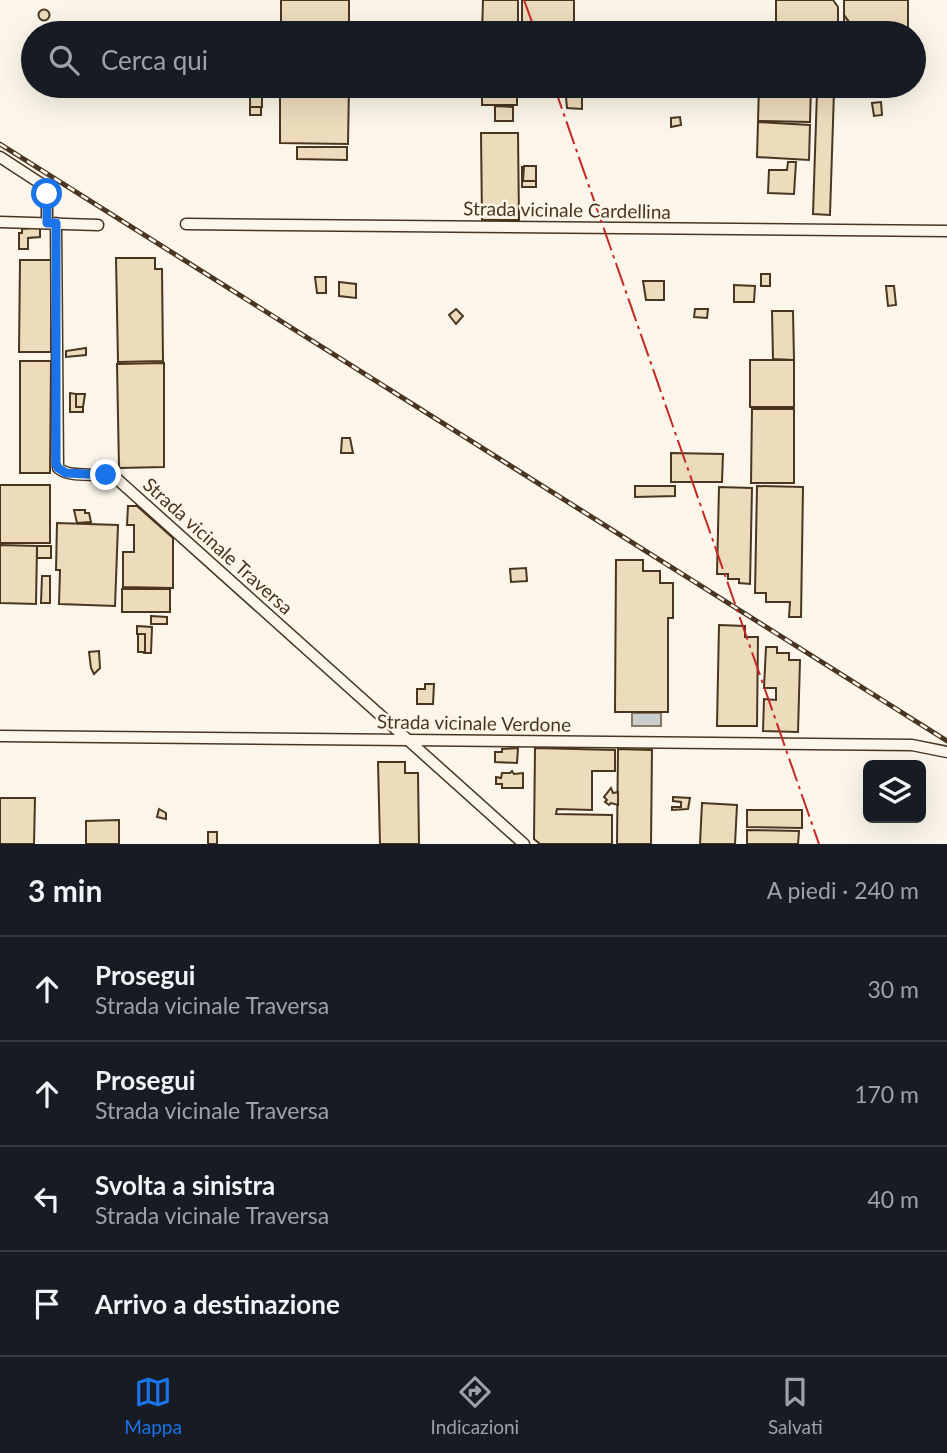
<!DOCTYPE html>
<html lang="it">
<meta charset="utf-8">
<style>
body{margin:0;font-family:Lato,sans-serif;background:#20242c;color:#f1f3f6}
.controls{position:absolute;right:21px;bottom:21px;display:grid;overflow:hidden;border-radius:10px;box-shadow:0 7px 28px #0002}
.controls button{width:63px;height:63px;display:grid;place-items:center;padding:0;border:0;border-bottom:2px solid #363941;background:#171b24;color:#f1f3f6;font:35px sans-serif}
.stop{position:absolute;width:21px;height:21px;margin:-16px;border:5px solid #1a73e8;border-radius:50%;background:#fff}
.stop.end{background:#1a73e8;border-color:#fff;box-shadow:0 2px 7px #0008}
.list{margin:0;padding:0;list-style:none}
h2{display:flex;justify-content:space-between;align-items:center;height:91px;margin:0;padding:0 28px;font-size:30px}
h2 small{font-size:23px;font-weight:400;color:#9ea1a6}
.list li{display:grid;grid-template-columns:46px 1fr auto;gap:21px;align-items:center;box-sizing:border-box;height:105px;padding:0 28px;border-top:2px solid #363941}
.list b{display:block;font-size:26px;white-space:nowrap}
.list p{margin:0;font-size:23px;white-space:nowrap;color:#9ea1a6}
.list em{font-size:23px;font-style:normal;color:#9ea1a6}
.icon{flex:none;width:38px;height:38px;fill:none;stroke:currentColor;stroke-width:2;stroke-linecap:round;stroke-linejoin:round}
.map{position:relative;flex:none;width:947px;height:844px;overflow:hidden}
.search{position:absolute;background:#171b24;box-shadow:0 7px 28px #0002;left:21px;right:21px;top:21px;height:77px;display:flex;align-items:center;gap:18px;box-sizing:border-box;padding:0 24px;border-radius:38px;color:#9ea1a6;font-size:26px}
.sheet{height:511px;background:#171b24}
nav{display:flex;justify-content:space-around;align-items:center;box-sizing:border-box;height:98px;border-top:2px solid #363941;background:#171b24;font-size:19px;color:#9ea1a6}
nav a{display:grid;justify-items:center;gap:4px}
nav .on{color:#1a73e8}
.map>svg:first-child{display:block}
.water{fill:#c9cecd;stroke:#887966;stroke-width:2}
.building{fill:#ecdcbc;stroke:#4a3520;stroke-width:2}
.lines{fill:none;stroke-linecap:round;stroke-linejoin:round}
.minor-casing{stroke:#4a3520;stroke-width:13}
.minor{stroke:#fbf6e9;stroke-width:10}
.rail-casing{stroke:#4a3520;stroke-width:5}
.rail{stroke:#fbf6e9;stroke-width:2.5;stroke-dasharray:8;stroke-linecap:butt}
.power{stroke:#c62828;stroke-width:2;stroke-dasharray:24 5 3.5 5;stroke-linecap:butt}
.route{stroke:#1a73e8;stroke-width:9}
.labels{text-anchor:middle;stroke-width:5;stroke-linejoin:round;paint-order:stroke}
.street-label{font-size:19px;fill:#4a3520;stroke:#fbf6e9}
</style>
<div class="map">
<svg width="947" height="844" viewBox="0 0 947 844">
<rect width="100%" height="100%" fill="#fbf6e9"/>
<!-- water -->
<rect class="water" x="632" y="713" width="29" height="13"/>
<!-- building -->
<g class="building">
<rect x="281" y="0" width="68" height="33"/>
<polygon points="483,0 518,0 518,33 482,33"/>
<rect x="522" y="0" width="52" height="27"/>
<polygon points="776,0 833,0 838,7 838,33 776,33"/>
<polygon points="844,0 908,0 908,33 857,33 844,15"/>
<circle cx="44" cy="15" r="5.5"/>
<polygon points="844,15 853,28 857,33 844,33"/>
<rect x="522" y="31" width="52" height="2"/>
<polygon points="280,86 349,86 348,144 280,143"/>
<rect x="482" y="86" width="35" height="19"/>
<polygon points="522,86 574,86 574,89 569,89 569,95 522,95"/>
<polygon points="759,86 811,86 810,122 758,121"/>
<rect x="250" y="89" width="12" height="18"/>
<polygon points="569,90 574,90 574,93 576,90 582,92 582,109 567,108 566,97 571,97"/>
<polygon points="817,91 834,91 830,215 813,214"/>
<polygon points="881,102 882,115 874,116 872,103"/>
<polygon points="495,106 513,107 513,121 495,121"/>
<rect x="250" y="107" width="11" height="8"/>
<polygon points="680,117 681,125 671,127 671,118"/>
<polygon points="758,122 810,125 809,160 757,157"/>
<polygon points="481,133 518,133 519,220 482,220"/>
<polygon points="297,147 347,147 347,160 297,159"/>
<polygon points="788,162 796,162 794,194 768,193 769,170 787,170"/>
<polygon points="522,166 523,181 536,181 536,187 522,187"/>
<polygon points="524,166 536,166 536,181 523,181"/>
<polygon points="40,227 40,237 28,238 28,249 19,249 19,233 22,233 22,229"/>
<polygon points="116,258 155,258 155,269 162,269 163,361 118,362"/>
<polygon points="20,260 51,260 51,352 19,352"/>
<rect x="761" y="274" width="9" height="12"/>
<polygon points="315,277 326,277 326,293 317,293"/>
<polygon points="643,281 664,281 664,300 646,300"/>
<polygon points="339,282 356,284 356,298 339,296"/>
<polygon points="734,285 755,286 754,302 734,302"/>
<polygon points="886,286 894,286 896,305 888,306"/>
<polygon points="456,309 463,316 456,324 449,315"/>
<polygon points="695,309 708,309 707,318 694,317"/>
<polygon points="772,311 793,311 794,360 773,359"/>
<polygon points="86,348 86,355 66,357 66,351"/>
<rect x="750" y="360" width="44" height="47"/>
<polygon points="20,361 51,361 50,473 20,473"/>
<polygon points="164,363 164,467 119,468 117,364"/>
<polygon points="70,393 76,394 76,407 83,407 83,412 70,412"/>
<polygon points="76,394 85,394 83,407 76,407"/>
<polygon points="752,409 794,409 794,483 751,483"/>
<polygon points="342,438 350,438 353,453 341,453"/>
<polygon points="671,453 723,454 722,482 671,482"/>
<rect x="0" y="485" width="50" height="58"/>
<polygon points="635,486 675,486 675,496 635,497"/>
<polygon points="757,486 803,487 801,617 789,617 790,602 766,602 766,593 755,593"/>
<polygon points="719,487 752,488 750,584 739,583 739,579 728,579 728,574 717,574"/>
<polygon points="128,506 137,506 173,538 173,588 123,587 123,552 134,552 134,525 127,525"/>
<polygon points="74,510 85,510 85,513 89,513 91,522 77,523"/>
<polygon points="57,523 118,525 115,606 59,604 60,570 56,570"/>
<polygon points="0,545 37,546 36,604 0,603"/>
<rect x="37" y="546" width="14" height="12"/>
<polygon points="616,560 643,560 643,571 660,571 660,583 673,583 673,618 668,618 668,712 615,712"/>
<polygon points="526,568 527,581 511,582 510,569"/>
<polygon points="42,576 50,576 50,603 41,603"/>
<rect x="122" y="589" width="48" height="23"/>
<polygon points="151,616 167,617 167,624 151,624"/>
<polygon points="719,625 745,626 745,637 758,637 757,726 717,726"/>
<polygon points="137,626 152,627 151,653 144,653 145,634 137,634"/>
<rect x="138" y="634" width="7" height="18"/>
<polygon points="766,647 777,647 777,653 789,653 789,660 800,660 798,732 763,731 764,699 776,700 776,688 764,688"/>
<polygon points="99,651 100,668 94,674 91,668 89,652"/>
<polygon points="425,684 434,684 433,704 417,704 417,689 425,689"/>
<polygon points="518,748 517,763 495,762 495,752 502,752 502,749"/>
<polygon points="535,748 615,750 615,771 592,771 592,810 557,809 556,814 612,815 612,844 540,844 534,839"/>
<polygon points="618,749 652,750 651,844 617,844"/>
<polygon points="378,762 405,762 405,773 418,773 419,844 380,844"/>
<polygon points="512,771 514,774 523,773 523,788 502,788 502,784 496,784 496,777 501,778 502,773 510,773"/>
<polygon points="611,788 613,793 618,792 618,805 611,803 609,805 605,802 607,800 604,797"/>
<polygon points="673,797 690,798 688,809 672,810 672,807 681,807 681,802 673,801"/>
<polygon points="0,798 35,798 34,844 0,844"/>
<polygon points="702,803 737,805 735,844 700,844"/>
<polygon points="159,809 166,813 166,819 157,817"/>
<polygon points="747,810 802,810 802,828 747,827"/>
<polygon points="119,820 119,844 86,844 86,821"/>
<polygon points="747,830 799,831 798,844 747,844"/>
<rect x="208" y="832" width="9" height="12"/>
</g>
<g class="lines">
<!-- minor casing -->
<g class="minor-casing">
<g id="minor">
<polyline points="0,157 43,185 47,194 47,223"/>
<polyline points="0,222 98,225"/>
<path d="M56 223 58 468C73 480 99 470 117 479L524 844"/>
<polyline points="186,224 947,231"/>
<polyline points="0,736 912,745 947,752"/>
</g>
</g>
<!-- minor -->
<use href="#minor" class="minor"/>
<!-- rail casing -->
<g class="rail-casing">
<polyline id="rail" points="0,144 947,741"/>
</g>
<!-- rail -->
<use href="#rail" class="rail"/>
<!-- power -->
<g class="power">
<polyline points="524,0 536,33"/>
<polyline points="554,86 819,844"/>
</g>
</g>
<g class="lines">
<!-- route -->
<polyline class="route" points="47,194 47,223 56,223 56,463 58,468 66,473 106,475"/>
</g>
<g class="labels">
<!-- street labels -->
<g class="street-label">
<text transform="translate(567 210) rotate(1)" y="7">Strada vicinale Cardellina</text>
<text transform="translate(218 546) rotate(42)" y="7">Strada vicinale Traversa</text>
<text transform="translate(474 723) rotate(1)" y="7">Strada vicinale Verdone</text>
</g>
</g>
</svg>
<div class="controls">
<button><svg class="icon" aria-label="layers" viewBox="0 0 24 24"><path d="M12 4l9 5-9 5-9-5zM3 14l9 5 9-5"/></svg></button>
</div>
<div class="stop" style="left:47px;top:194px"></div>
<div class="stop end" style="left:106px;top:475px"></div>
<div class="search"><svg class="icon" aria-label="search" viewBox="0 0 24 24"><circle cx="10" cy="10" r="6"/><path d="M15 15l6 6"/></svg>Cerca qui</div>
</div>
<section class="sheet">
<h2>3 min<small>A piedi · 240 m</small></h2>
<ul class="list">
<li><svg class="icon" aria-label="ahead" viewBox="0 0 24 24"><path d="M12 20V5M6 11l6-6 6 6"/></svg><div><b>Prosegui</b><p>Strada vicinale Traversa</p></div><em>30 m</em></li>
<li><svg class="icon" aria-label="ahead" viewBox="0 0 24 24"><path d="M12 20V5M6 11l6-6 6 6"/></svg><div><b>Prosegui</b><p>Strada vicinale Traversa</p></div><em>170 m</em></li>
<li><svg class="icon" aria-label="left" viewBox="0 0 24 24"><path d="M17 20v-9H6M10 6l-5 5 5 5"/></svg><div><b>Svolta a sinistra</b><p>Strada vicinale Traversa</p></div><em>40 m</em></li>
<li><svg class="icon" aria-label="arrive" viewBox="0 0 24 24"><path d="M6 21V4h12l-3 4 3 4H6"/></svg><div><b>Arrivo a destinazione</b></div></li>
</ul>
</section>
<nav>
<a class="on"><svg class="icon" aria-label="map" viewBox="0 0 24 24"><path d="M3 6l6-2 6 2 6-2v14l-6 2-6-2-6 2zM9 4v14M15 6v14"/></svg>Mappa</a>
<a><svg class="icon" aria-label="directions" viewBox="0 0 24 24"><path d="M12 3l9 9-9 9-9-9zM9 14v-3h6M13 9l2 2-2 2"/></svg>Indicazioni</a>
<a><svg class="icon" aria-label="saved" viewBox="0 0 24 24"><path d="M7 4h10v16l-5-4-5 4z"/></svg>Salvati</a>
</nav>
